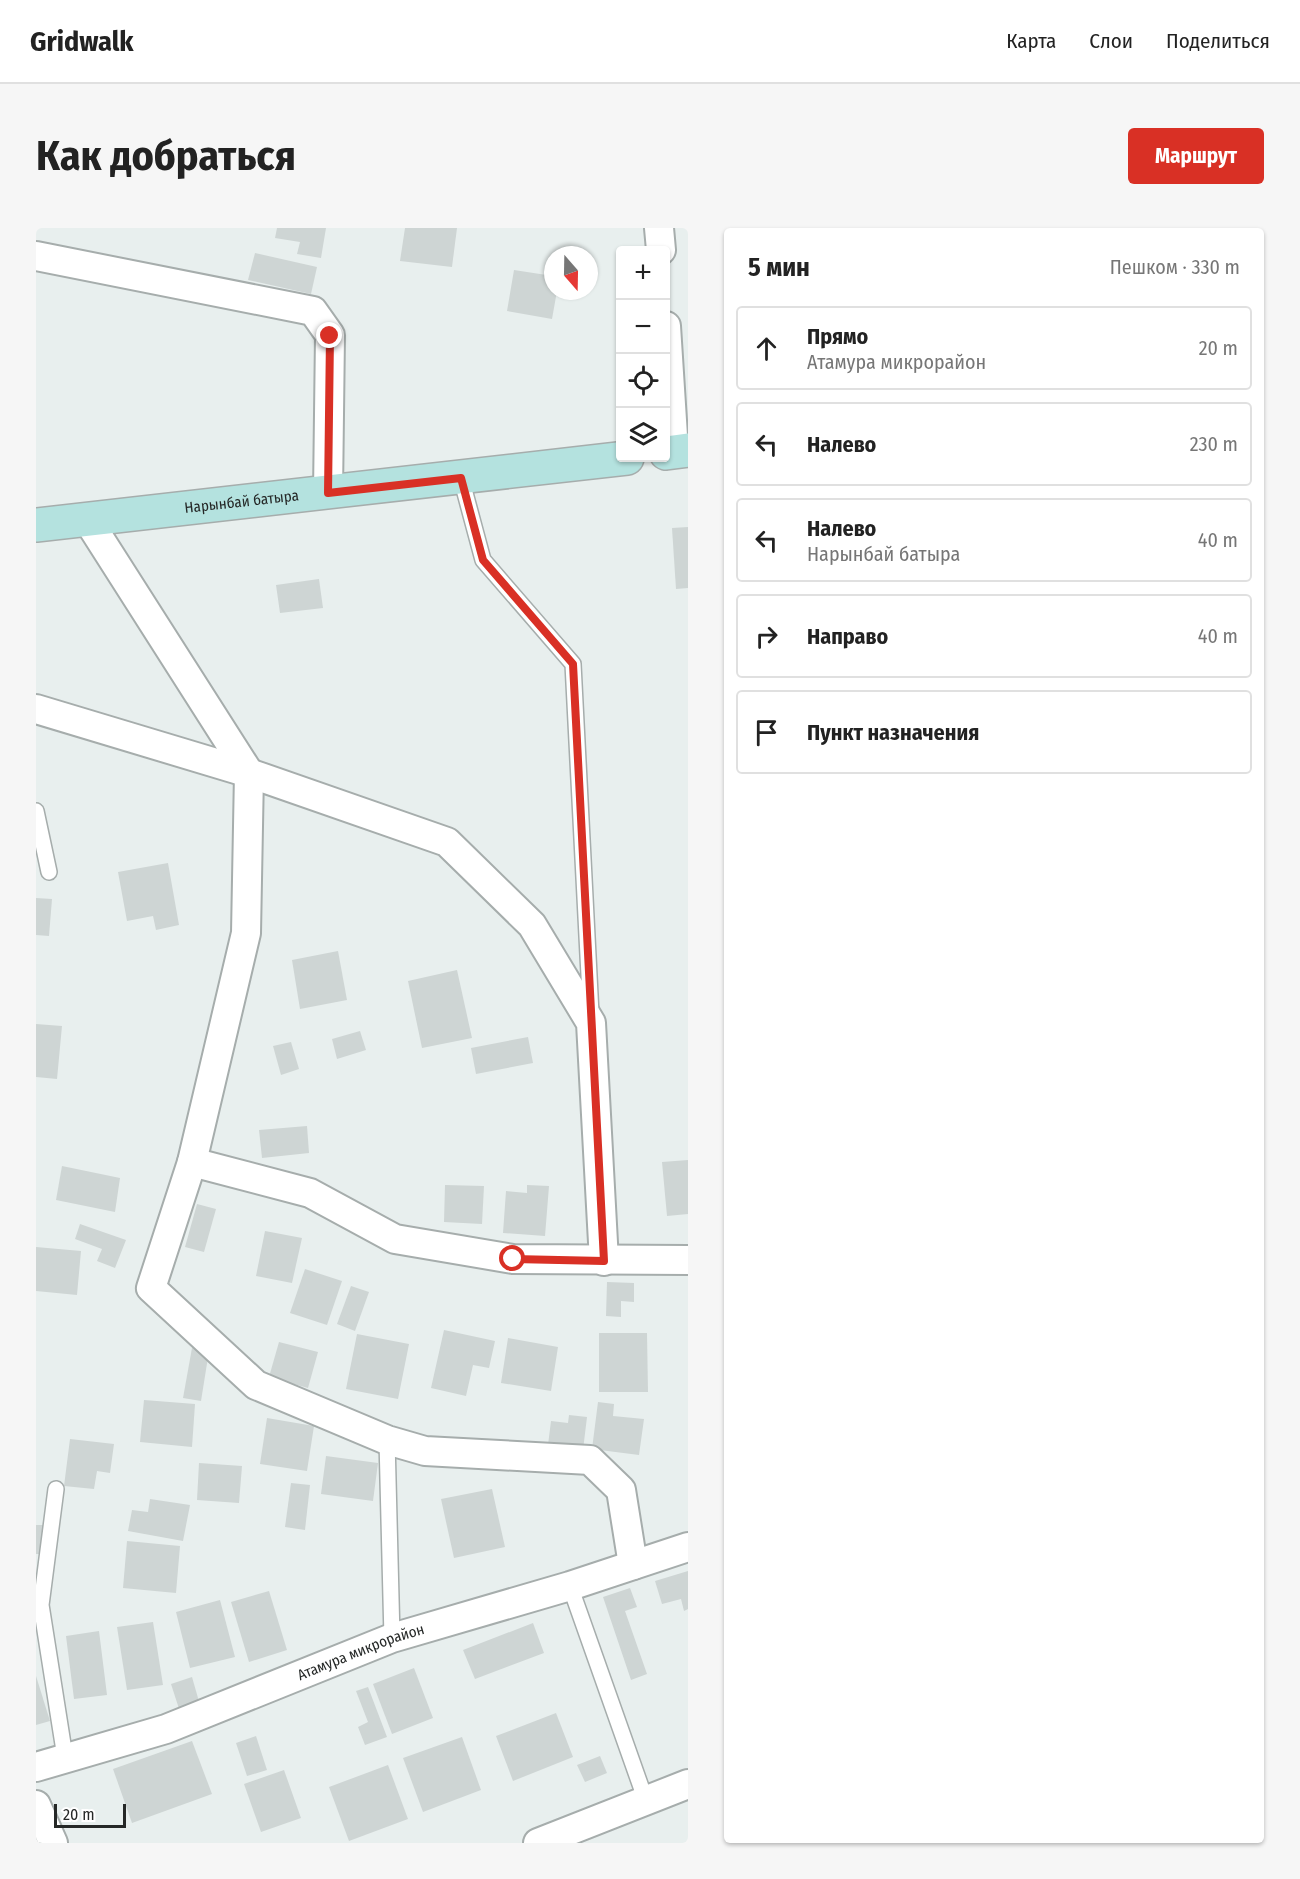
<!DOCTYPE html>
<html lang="ru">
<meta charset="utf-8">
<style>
body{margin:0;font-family:"Fira Sans Condensed",sans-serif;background:#f6f6f6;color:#222}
.controls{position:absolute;right:18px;top:18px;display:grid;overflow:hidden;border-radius:6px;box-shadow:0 2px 4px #0004}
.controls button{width:54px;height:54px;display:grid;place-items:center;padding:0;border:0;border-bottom:2px solid #e0e0e0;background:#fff;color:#222;font:30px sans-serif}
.compass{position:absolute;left:508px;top:18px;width:54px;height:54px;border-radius:50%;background:#fff;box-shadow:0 2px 4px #0004;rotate:160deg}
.scale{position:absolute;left:18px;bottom:15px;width:72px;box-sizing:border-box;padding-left:6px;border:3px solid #252827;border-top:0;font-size:16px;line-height:21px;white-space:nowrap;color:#252827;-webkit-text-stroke:4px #fff;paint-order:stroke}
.stop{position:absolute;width:18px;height:18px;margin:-14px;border:4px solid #d93025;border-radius:50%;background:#fff}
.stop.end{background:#d93025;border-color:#fff;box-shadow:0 2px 6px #0008}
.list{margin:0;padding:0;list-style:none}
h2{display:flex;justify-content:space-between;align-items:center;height:78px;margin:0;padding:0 24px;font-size:26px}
h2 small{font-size:20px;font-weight:400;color:#767676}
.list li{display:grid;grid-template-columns:39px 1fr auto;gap:18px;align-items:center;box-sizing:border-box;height:84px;margin:0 12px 12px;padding:0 12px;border:2px solid #e0e0e0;border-radius:6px}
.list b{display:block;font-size:22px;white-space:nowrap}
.list p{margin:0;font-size:20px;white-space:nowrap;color:#767676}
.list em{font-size:20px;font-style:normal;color:#767676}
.icon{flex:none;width:33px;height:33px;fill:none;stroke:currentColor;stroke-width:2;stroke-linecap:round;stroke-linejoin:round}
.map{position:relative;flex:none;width:652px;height:1615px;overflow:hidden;border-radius:6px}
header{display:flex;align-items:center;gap:36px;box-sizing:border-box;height:84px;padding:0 30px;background:#fff;border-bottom:2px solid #e0e0e0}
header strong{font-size:28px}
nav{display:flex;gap:33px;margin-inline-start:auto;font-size:21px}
.intro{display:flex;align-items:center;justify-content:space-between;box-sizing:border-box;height:144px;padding:0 36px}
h1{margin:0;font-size:42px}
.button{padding:15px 27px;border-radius:6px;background:#d93025;color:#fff;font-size:21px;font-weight:700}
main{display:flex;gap:36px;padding:0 36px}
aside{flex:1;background:#fff;border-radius:6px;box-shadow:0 2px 4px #0004}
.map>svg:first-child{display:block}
.building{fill:#ced5d4}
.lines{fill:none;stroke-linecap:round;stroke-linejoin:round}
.lane-casing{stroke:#a6adac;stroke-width:18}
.street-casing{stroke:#a6adac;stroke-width:32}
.secondary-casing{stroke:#a6adac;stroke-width:36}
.lane{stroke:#fff;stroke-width:15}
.street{stroke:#fff;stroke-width:28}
.secondary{stroke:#b4e2df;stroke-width:33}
.route{stroke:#d93025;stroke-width:8}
.labels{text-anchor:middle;stroke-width:4.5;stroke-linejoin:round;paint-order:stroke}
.street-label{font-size:15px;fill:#252827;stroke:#fff}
</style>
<header>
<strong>Gridwalk</strong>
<nav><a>Карта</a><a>Слои</a><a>Поделиться</a></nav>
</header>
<div class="intro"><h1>Как добраться</h1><a class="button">Маршрут</a></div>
<main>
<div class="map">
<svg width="652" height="1615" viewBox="0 0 652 1615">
<rect width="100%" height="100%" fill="#e8efee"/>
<!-- building -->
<g class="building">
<polygon points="241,0 290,0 285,30 261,26 264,14 239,10"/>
<polygon points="369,0 421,0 416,39 364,33"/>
<polygon points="219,25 281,39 275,66 212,52"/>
<polygon points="478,42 517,48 517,63 521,63 516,91 471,83"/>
<polygon points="652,299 652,360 640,361 636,300"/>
<polygon points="283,351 287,380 244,385 240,357"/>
<polygon points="132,635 143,697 120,702 117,688 91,693 82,644"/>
<polygon points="0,670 16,671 13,708 0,707"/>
<polygon points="302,723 311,772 264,781 256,732"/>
<polygon points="421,742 436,810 386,820 372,753"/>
<polygon points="0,796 26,798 21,851 0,849"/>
<polygon points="324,803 330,822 301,831 296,811"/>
<polygon points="492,809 497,835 440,846 435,820"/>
<polygon points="255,814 263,841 245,847 237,818"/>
<polygon points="271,898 273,925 226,930 223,902"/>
<polygon points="652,932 652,986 631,988 626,934"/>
<polygon points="26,938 84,950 79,984 20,972"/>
<polygon points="409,957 448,958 446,996 408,994"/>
<polygon points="491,957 513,958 509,1008 467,1005 470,963 491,965"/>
<polygon points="161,976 180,981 168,1024 149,1019"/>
<polygon points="44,996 90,1012 79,1040 61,1033 66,1021 39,1011"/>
<polygon points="229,1003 266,1010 256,1055 220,1048"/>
<polygon points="0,1019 45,1023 41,1067 0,1063"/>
<polygon points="269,1041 306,1053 291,1097 254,1085"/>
<polygon points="571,1054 598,1055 598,1074 585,1073 585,1089 570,1088"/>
<polygon points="315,1058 333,1064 319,1103 301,1096"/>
<polygon points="408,1102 459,1113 453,1140 437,1137 430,1168 395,1160"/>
<polygon points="563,1105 611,1105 612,1164 563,1164"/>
<polygon points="321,1106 373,1116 362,1171 310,1161"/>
<polygon points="472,1110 522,1119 515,1163 465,1155"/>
<polygon points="243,1114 282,1124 272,1160 233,1149"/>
<polygon points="156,1120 173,1123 165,1173 147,1170"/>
<polygon points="108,1172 159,1176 156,1219 104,1214"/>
<polygon points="562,1174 578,1176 577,1188 608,1191 603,1227 556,1221"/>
<polygon points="533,1187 551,1189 547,1222 512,1217 515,1193 532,1195"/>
<polygon points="231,1190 278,1198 271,1243 224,1236"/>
<polygon points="34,1211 78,1216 74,1245 61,1243 58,1261 28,1258"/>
<polygon points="290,1228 342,1235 337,1273 285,1266"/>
<polygon points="163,1235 206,1238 203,1275 161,1272"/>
<polygon points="255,1255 274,1257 269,1302 249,1299"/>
<polygon points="456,1261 469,1319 418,1330 405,1271"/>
<polygon points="114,1271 154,1277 147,1313 92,1303 96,1282 112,1284"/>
<polygon points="0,1297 11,1297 10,1326 0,1326"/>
<polygon points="91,1313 144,1318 140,1365 87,1360"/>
<polygon points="652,1343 652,1381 648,1383 645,1371 626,1376 619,1353"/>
<polygon points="594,1360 601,1379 589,1383 611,1446 595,1452 567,1369"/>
<polygon points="233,1363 251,1422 213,1434 195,1374"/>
<polygon points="184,1372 199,1429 154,1440 140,1384"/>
<polygon points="117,1394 127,1457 91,1462 81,1399"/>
<polygon points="497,1395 508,1425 439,1451 427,1422"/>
<polygon points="63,1403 71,1467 38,1471 30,1408"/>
<polygon points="378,1440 397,1490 356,1506 337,1456"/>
<polygon points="0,1448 14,1493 0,1497"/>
<polygon points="156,1449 166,1484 146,1490 135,1456"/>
<polygon points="332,1459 351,1509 329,1517 322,1499 332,1494 320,1463"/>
<polygon points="520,1485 537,1529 477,1553 460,1508"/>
<polygon points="220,1508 231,1542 211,1548 200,1515"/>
<polygon points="426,1509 445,1562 387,1584 367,1530"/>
<polygon points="156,1513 176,1566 96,1595 77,1541"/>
<polygon points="564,1528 571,1545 549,1554 541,1537"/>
<polygon points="352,1537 372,1591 313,1613 293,1559"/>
<polygon points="248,1542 265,1590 225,1604 208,1556"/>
</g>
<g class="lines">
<!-- lane casing -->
<g class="lane-casing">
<g id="lane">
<polyline points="425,250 447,332 537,436 555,786"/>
<polyline points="0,583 13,644"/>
<polyline points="351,1212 356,1410"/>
<polyline points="20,1261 5,1377 29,1529"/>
<polyline points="534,1358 610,1573"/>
</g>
</g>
<!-- street casing -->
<g class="street-casing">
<g id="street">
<polyline points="623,0 625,22"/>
<polyline points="0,28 277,83 294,107 292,265"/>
<polyline points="630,98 638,224"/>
<polyline points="51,291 213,545 210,705 156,934 115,1060 220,1157 351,1212 389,1223 554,1232 585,1262 597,1337"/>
<polyline points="0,481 213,545 411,614 496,697 555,795 568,1033"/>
<polyline points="156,934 274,965 359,1011 477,1031 652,1032"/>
<path id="s1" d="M0 1539 130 1501 356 1410 534 1358 652 1319"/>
<polyline points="0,1577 17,1615"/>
<polyline points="502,1615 652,1556"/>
</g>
</g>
<!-- secondary casing -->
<g class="secondary-casing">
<g id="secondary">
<polyline points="630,225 652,222"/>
<path id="s2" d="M0 297 591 230"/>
</g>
</g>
<!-- lane -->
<use href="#lane" class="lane"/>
<!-- street -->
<use href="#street" class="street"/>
<!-- secondary -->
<use href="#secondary" class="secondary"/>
</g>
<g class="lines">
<!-- route -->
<polyline class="route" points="294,108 292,265 425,250 447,332 537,436 568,1033 477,1031"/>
</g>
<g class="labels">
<!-- street labels -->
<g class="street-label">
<text dy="5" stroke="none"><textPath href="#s2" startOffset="207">Нарынбай батыра</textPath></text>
<text dy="5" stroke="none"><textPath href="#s1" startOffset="345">Атамура микрорайон</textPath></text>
</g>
</g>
</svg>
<div class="controls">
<button>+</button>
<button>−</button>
<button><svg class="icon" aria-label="locate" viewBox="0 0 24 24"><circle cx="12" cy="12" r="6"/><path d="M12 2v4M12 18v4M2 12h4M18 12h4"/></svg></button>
<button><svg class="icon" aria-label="layers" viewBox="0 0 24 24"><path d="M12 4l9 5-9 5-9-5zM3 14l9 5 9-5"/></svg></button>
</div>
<svg class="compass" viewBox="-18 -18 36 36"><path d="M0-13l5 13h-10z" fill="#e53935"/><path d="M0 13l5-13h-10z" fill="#767676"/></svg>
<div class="scale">20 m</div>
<div class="stop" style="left:477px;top:1031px"></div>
<div class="stop end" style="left:294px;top:108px"></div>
</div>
<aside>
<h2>5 мин<small>Пешком · 330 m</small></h2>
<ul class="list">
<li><svg class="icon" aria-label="ahead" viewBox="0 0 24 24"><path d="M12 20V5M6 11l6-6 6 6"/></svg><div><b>Прямо</b><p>Атамура микрорайон</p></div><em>20 m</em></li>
<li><svg class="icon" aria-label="left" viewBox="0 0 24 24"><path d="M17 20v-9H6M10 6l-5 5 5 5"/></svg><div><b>Налево</b></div><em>230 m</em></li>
<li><svg class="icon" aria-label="left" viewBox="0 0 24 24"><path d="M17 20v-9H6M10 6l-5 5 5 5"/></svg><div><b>Налево</b><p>Нарынбай батыра</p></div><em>40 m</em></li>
<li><svg class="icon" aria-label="right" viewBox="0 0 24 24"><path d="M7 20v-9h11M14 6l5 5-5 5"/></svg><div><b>Направо</b></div><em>40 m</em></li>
<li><svg class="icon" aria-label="arrive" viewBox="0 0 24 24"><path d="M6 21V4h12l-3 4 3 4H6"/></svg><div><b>Пункт назначения</b></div></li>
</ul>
</aside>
</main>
